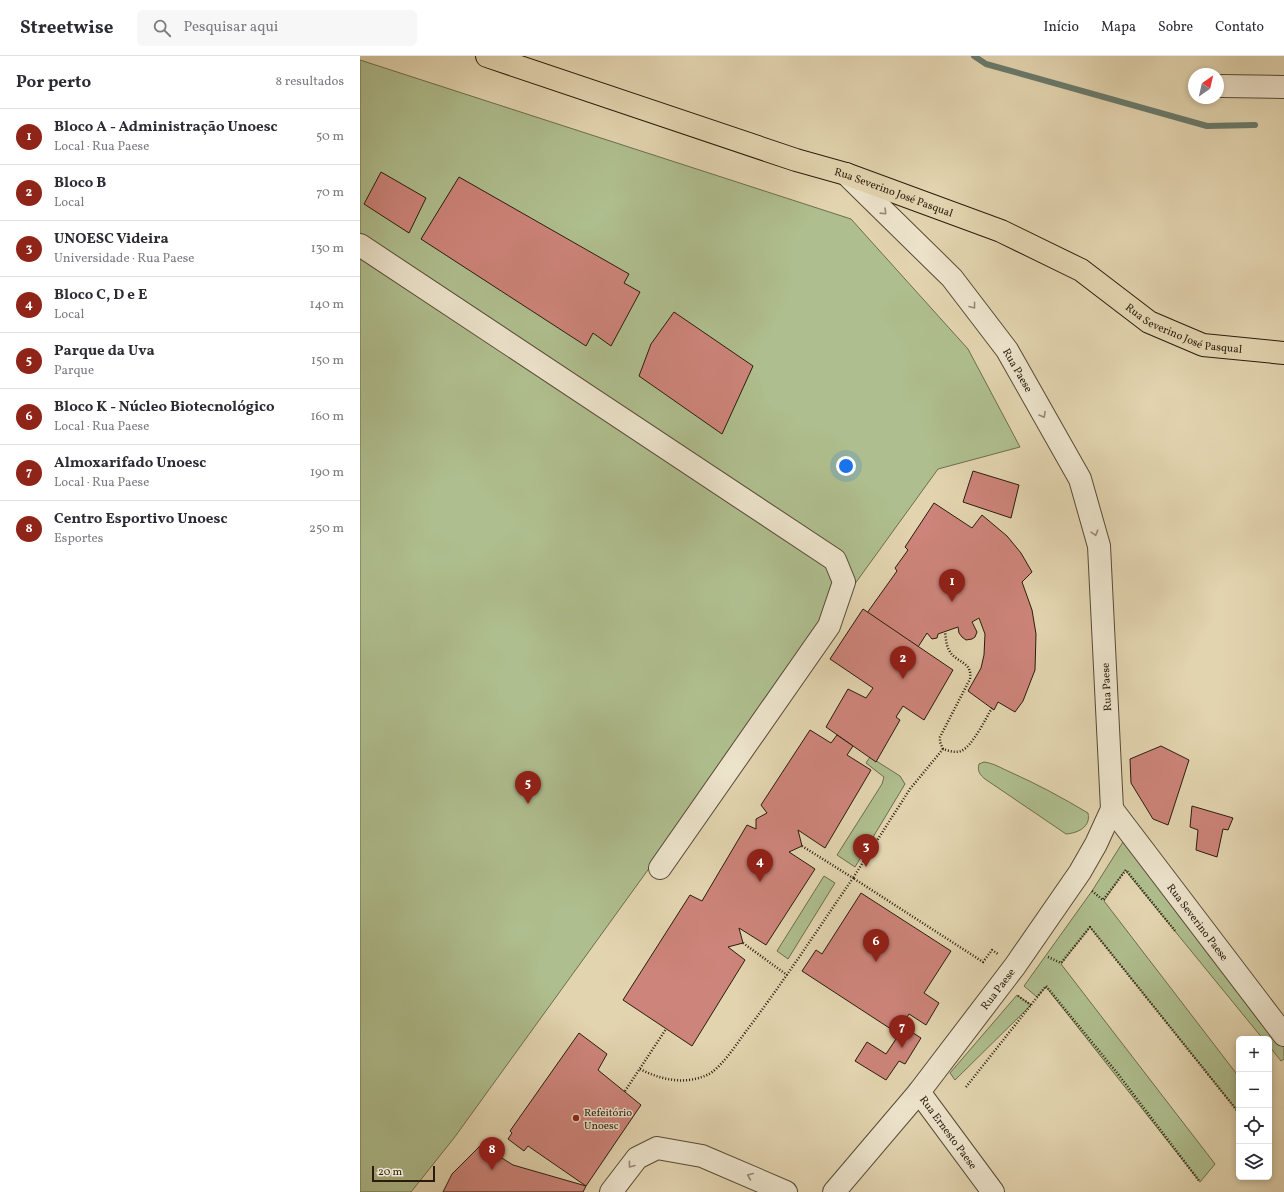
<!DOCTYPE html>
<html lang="pt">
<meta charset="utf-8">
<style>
body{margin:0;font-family:Vollkorn,serif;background:#f7f7f7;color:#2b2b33}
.controls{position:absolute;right:12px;bottom:12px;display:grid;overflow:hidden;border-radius:6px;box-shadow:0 2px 6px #0003}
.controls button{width:36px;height:36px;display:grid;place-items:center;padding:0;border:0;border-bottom:1px solid #e1e1e2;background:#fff;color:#2b2b33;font:20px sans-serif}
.compass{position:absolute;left:828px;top:12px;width:36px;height:36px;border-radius:50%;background:#fff;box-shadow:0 2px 6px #0003;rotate:34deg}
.scale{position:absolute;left:12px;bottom:10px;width:63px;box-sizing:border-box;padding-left:4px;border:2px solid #291c0c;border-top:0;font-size:11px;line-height:14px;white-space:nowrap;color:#291c0c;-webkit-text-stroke:3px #ece3cb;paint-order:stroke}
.you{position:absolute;left:486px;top:410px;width:14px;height:14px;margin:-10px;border:3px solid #fff;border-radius:50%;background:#1a73e8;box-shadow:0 0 0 6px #1a73e833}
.badge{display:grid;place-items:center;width:26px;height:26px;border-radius:50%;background:#8f2418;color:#fff;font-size:13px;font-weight:700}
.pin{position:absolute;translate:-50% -33px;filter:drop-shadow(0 1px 2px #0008)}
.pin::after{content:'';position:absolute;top:21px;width:14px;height:12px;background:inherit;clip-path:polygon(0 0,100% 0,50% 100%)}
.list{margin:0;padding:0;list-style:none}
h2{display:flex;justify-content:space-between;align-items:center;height:52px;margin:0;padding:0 16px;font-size:17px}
h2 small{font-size:13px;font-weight:400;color:#7c7c81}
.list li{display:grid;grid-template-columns:26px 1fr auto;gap:12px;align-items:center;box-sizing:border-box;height:56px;padding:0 16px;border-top:1px solid #e1e1e2}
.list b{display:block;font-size:15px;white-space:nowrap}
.list p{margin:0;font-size:13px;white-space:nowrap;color:#7c7c81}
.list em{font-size:13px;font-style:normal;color:#7c7c81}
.icon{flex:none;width:22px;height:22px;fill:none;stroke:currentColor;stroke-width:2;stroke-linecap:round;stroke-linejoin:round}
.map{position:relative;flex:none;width:924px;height:1136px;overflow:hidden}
header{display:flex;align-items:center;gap:24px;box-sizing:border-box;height:56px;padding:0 20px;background:#fff;border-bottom:1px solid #e1e1e2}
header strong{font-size:19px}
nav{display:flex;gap:22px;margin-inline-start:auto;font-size:14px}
.search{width:280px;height:36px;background:#f7f7f7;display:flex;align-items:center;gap:10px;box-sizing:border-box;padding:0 14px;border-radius:6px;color:#7c7c81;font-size:15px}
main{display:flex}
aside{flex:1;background:#fff}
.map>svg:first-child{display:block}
.green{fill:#afbe8e;stroke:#6c6d4d}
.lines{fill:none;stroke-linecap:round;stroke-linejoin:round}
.stream{stroke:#6a7a6b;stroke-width:6}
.building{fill:#cd847a;stroke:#291c0c}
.minor-casing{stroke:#574a35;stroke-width:24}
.primary-casing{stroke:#291c0c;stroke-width:24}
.path{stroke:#291c0c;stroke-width:2.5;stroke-dasharray:1 2;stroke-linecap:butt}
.minor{stroke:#ece3cb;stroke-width:22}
.primary{stroke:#e2d4af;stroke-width:22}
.oneway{stroke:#948975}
.poi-dot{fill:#8f2418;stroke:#ece3cb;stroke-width:1.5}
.labels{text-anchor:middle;stroke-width:3;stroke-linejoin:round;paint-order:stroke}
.street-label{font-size:11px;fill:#291c0c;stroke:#ece3cb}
.poi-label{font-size:11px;fill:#291c0c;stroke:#ece3cb;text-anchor:start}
</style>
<header>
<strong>Streetwise</strong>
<div class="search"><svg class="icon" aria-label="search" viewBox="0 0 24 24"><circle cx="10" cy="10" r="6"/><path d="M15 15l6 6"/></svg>Pesquisar aqui</div>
<nav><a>Início</a><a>Mapa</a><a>Sobre</a><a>Contato</a></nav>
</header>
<main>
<aside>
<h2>Por perto<small>8 resultados</small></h2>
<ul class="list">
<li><span class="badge">1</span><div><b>Bloco A - Administração Unoesc</b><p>Local · Rua Paese</p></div><em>50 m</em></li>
<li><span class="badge">2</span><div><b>Bloco B</b><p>Local</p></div><em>70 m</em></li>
<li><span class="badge">3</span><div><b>UNOESC Videira</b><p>Universidade · Rua Paese</p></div><em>130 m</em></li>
<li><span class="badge">4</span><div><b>Bloco C, D e E</b><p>Local</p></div><em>140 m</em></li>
<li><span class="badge">5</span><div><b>Parque da Uva</b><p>Parque</p></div><em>150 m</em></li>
<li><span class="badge">6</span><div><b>Bloco K - Núcleo Biotecnológico</b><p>Local · Rua Paese</p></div><em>160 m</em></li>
<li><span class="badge">7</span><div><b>Almoxarifado Unoesc</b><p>Local · Rua Paese</p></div><em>190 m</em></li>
<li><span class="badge">8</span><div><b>Centro Esportivo Unoesc</b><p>Esportes</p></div><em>250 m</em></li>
</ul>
</aside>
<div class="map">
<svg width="924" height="1136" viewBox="0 0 924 1136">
<rect width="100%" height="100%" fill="#e2d4af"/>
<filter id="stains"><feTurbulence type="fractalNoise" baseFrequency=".005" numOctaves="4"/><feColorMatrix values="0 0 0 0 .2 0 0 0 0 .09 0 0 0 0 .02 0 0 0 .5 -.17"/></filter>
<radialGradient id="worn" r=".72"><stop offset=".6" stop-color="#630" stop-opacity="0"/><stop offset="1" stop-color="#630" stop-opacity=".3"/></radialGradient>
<!-- green -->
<g class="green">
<polygon points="0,4 491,163 608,293 660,391 578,413 94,1082 51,1136 0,1136"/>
<polygon points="510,701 540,720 545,728 495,811 477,799 522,728 524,721 506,707"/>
<path d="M624 706C633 707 641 712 650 716 677 728 703 742 728 757 731 771 718 777 706 778L625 723C620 719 617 715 619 708Z"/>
<polygon points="763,786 924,989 924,1003 921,1005 909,990 909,983 903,983 765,814 744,845 879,1021 879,1057 730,871 701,908 855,1108 840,1126 686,931 677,941 664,930 732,835"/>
<polygon points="464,820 475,827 428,903 417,895"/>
<polygon points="657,939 671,949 595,1024 590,1017"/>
</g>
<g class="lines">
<!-- stream -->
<polyline class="stream" points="614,0 626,8 847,70 895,69"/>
</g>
<!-- building -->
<g class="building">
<polygon points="21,116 66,142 49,177 4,148"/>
<polygon points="99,121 269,218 264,227 280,236 251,290 233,277 226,290 61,183"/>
<polygon points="314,256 393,310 362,378 279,320 291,288"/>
<polygon points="613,415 659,429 651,462 603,446"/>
<polygon points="574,447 612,472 622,459 647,480 661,497 672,516 662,526 672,554 676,578 675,614 663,645 655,656 638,646 634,654 608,635 621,612 624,599 625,578 619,562 612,566 617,576 615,581 612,583 606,584 602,581 599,577 598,571 578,578 577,582 572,583 567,577 558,591 507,557 537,515 535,512 548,494 545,491"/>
<polygon points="503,553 593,614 564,664 543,650 536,661 540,664 516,706 466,671 488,633 506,642 513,632 470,603"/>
<polygon points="450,674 471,687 477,679 493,690 487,699 511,714 465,792 438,774 442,790 429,796 455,813 406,889 379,872 383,887 368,891 385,904 332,990 263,944 330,839 342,845 387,769 396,773 396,763 407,757 401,749"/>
<polygon points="801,690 829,704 808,769 793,763 771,727 770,703"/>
<polygon points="832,750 873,762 868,774 863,773 857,801 836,794 838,774 830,771"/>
<polygon points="501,837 591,895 564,937 579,947 566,969 549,958 537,977 442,915 456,894 462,898"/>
<polygon points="544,971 561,982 545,1008 539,1005 526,1024 495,1005 507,986 526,998"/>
<polygon points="219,977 247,998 238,1014 281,1049 226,1130 168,1090 164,1095 148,1083 152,1077 150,1075"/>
<polygon points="121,1089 153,1109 226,1130 223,1136 83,1136 92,1118"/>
</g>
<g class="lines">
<!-- minor casing -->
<g class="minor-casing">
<g id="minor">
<polyline points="862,30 924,31"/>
<polyline points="0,189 475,504 484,526 469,570 300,812"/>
<path id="s1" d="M752 753 924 979"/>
<path id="s2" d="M559 1036 633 1136"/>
<polyline points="251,1136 277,1102 297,1092 342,1100 426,1136"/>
<path id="s3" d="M474 1136 559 1036 655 910 720 816 736 788 752 753 739 490 720 423 647 294 592 222 486 118"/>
</g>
</g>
<!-- primary casing -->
<g class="primary-casing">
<g id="primary">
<path id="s4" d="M127 0 436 104 486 118 641 175 721 214 789 266 843 289 924 297"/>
</g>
</g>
<!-- path -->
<g class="path">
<path d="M632 652C626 662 612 691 601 695 595 697 589 695 583 693L550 733 493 822 623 906 632 894 638 898"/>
<path d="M583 693 580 686V681L610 623C613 605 595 607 589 594 586 589 586 582 585 576"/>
<polyline points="732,835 743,844 766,814 816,876"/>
<polyline points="383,887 427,919"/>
<polyline points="688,901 701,907 730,871 879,1057"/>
<polyline points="658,940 671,949"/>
<path d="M280 1013C301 1024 325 1029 347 1019 360 1014 378 986 387 974 424 925 458 873 493 822L442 790"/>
<polyline points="606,1031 686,930 758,1018 840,1126"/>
<polyline points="265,1035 306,973"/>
</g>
<!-- minor -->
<use href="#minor" class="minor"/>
<!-- primary -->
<use href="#primary" class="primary"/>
</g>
<!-- one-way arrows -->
<defs><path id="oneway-chevron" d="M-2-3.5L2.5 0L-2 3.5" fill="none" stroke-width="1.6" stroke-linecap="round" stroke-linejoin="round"/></defs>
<g class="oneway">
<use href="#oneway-chevron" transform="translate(524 156) rotate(44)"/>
<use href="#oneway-chevron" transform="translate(613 250) rotate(53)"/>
<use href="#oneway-chevron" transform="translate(683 359) rotate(60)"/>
<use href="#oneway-chevron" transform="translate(735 477) rotate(74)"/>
<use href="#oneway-chevron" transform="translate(271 1109) rotate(127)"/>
<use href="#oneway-chevron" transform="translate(390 1120) rotate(-157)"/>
</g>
<!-- markers -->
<circle class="poi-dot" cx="216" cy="1062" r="4"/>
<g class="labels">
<!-- street labels -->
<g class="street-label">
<text dy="4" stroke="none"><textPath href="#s4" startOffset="429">Rua Severino José Pasqual</textPath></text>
<text dy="4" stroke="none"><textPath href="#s4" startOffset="753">Rua Severino José Pasqual</textPath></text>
<text transform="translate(658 314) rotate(60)" y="4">Rua Paese</text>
<text transform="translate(746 631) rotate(-93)" y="4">Rua Paese</text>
<text dy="4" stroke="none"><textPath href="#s1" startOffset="142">Rua Severino Paese</textPath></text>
<text dy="4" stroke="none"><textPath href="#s3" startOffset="261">Rua Paese</textPath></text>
<text dy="4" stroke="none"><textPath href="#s2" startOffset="50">Rua Ernesto Paese</textPath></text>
</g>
<!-- poi labels -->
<g class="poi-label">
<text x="224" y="1060">Refeitório<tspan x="224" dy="13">Unoesc</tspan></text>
</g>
</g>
<rect width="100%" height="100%" filter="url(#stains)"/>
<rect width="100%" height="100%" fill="url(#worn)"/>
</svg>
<div class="controls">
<button>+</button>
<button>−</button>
<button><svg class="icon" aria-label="locate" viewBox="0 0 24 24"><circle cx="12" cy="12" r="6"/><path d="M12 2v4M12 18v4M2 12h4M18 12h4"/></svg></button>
<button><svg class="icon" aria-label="layers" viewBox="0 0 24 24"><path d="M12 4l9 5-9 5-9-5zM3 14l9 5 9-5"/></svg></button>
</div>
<svg class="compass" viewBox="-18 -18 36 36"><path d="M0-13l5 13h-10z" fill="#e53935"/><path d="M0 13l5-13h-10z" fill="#7c7c81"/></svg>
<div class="scale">20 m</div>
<div class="you"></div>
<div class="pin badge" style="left:592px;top:546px">1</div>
<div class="pin badge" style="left:543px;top:623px">2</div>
<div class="pin badge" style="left:506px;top:811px">3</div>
<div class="pin badge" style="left:400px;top:826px">4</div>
<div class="pin badge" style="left:168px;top:748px">5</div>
<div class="pin badge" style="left:516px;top:906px">6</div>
<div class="pin badge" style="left:542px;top:992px">7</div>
<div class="pin badge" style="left:132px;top:1114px">8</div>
</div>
</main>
